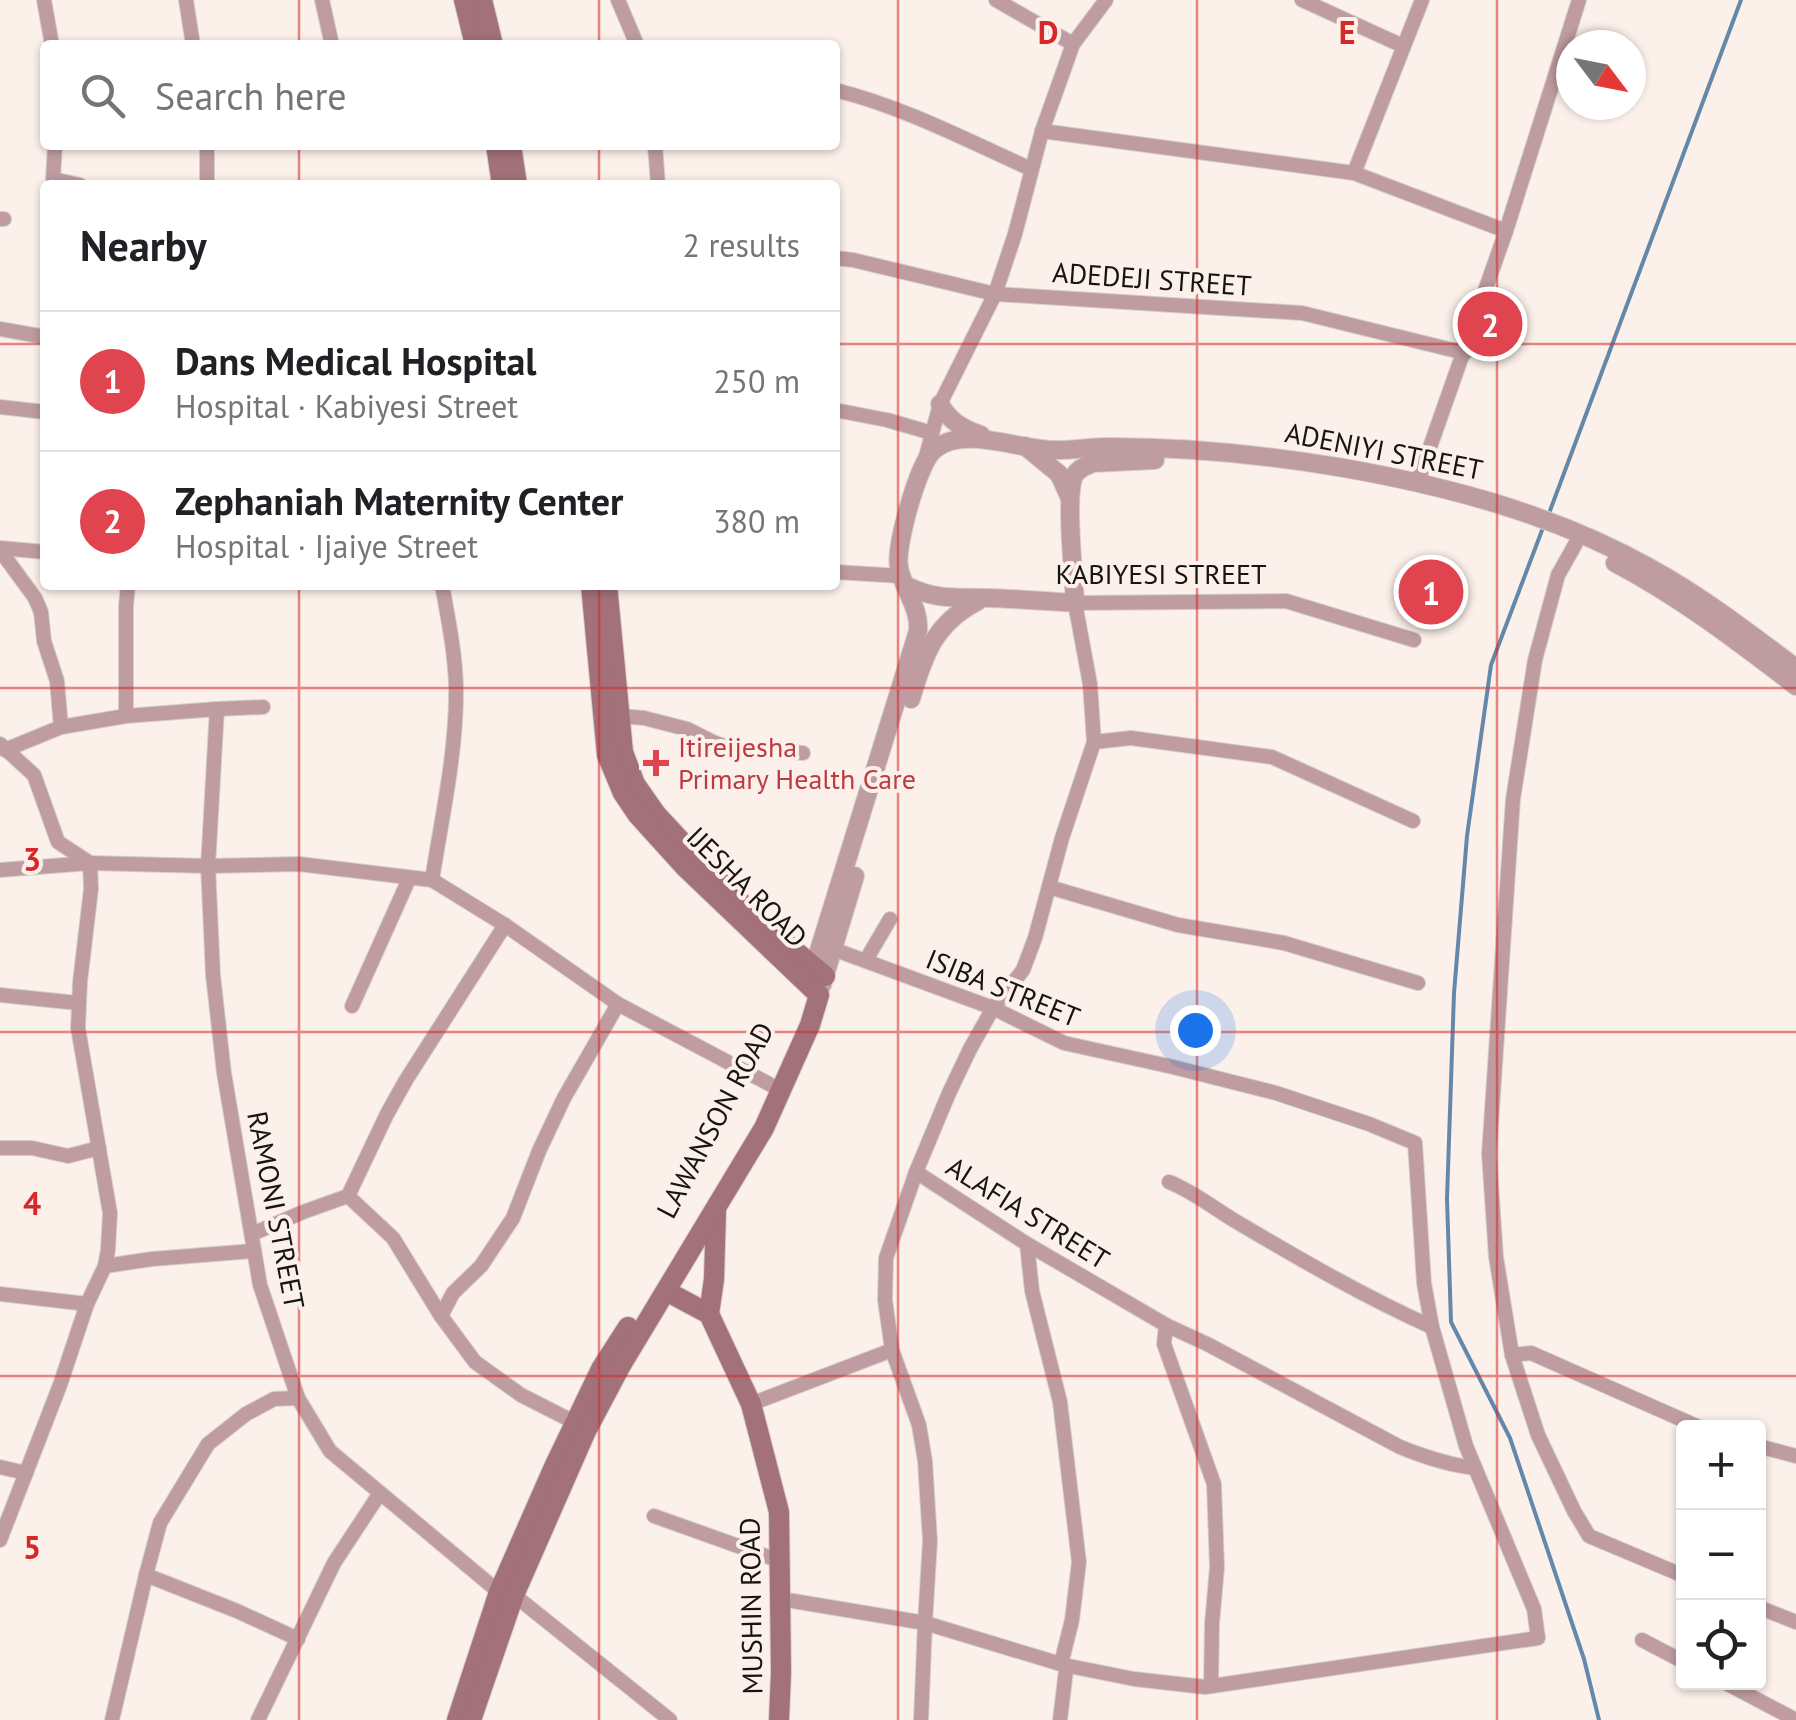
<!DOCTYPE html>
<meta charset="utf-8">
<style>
body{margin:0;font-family:"PT Sans",sans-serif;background:#f2f2f2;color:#202124}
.controls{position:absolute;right:30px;bottom:30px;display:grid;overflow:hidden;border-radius:10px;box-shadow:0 2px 8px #0004}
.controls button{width:90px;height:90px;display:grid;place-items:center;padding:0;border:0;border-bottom:2px solid #e0e0e0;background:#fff;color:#202124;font:50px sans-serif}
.compass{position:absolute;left:1556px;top:30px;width:90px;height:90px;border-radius:50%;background:#fff;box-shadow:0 2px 8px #0004;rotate:122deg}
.you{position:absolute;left:1195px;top:1030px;width:35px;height:35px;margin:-25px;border:8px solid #fff;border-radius:50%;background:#1a73e8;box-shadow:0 0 0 15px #1a73e833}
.badge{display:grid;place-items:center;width:65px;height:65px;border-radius:50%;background:#91781f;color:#fff;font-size:32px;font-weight:700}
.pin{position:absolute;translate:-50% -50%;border:5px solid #fff;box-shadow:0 2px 10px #0006}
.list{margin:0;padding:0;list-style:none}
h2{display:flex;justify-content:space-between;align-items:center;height:130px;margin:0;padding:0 40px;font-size:42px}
h2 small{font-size:32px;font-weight:400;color:#757577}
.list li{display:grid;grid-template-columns:65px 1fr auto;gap:30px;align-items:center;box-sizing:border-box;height:140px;padding:0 40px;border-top:2px solid #e0e0e0}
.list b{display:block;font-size:38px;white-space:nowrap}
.list p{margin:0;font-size:32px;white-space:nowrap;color:#757577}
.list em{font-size:32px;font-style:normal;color:#757577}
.icon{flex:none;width:55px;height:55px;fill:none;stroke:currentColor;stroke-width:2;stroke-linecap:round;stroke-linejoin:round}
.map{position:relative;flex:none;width:1796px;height:1720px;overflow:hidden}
.search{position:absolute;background:#fff;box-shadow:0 2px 8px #0004;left:40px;top:40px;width:800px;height:110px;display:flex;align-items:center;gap:25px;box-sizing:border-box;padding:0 35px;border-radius:10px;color:#757577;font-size:38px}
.panel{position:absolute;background:#fff;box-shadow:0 2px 8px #0004;left:40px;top:180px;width:800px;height:410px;border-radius:10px}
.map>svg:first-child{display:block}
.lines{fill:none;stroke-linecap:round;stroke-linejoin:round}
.stream{stroke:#6388ab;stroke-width:4}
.minor-casing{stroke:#d7cec7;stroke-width:16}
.tertiary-casing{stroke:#d7cec7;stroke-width:20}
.secondary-casing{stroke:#d7cec7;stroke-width:22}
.minor{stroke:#be9ca1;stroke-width:14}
.tertiary{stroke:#be9ca1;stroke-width:18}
.secondary{stroke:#a27179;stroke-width:20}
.grid{fill:none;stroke:#d62828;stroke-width:2.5;stroke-opacity:0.55}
.health-dot{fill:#e0444e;stroke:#fcf1ea;stroke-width:4}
.labels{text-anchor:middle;stroke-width:8;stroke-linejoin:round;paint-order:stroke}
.street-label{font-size:28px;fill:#171411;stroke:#fcf1ea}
.health-label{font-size:28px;fill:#be3a42;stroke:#fcf1ea;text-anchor:start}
.grid-label{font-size:32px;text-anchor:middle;font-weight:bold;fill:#d62828;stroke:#fcf1ea;stroke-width:8;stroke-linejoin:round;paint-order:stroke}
</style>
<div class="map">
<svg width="1796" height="1720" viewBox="0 0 1796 1720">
<rect width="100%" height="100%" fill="#fcf1ea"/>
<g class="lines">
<!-- stream -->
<g class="stream">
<polyline points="1548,516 1741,0"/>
<polyline points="1544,525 1491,665 1467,836 1454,993 1447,1199 1451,1322 1510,1438 1584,1659 1599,1720"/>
</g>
<!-- minor casing -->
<g class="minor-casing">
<g id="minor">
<polyline points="44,0 52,45"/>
<polyline points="186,0 193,45"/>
<polyline points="322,0 332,45"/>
<polyline points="618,0 637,45"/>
<polyline points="996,0 1073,44"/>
<polyline points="1302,0 1403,46"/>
<path d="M835 90C904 107 966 140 1031 169"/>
<polyline points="1042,131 1354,173 1506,231"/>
<polyline points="55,145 53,179 80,185"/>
<polyline points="207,145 207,185"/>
<polyline points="655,145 658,185"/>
<polyline points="1354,173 1422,0"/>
<polyline points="0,219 4,219"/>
<polyline points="835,258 853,260 995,294 1302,313 1465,353"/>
<polyline points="0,329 45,337"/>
<polyline points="0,407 45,412"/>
<polyline points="835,410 887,420 932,433"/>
<polyline points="925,460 940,404 995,294 1015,234 1042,131 1073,44 1106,0"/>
<polyline points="1418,481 1506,231 1579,0"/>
<polyline points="1576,543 1558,575 1535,660 1513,799 1489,1154 1496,1257 1512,1355 1538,1435 1574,1511 1589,1536 1684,1576"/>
<polyline points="0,548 45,552"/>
<polyline points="0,550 35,598 41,612 44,641 57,681 61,727 5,750"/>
<polyline points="835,572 901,576"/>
<polyline points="217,709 263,707"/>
<polyline points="126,716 126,606 128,585"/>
<polyline points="619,716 644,718 687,729 713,742 733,749 803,753"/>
<polyline points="61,727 126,716 217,709 208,866 213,975 224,1073 260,1285 298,1398 330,1451 499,1592"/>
<polyline points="1094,742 1131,738 1272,757 1413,821"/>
<polyline points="0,744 34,775 58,842 90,863 91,889 80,982 78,1028 110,1213 108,1250 105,1266 87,1304 60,1385 0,1540"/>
<polyline points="0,870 90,863 208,866 299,864 432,880 505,925 618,1004 771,1085"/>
<path d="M432 880C442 816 457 751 456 686 455 652 448 618 442 585"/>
<polyline points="1049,887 1178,925 1284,943 1418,983"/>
<polyline points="833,949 993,1008 1064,1043 1173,1067 1276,1093 1369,1124 1415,1143 1424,1283 1432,1327 1466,1446 1534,1609 1538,1638 1205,1687 1134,1679 1064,1665 925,1623 921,1720"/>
<polyline points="866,960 890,919"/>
<polyline points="0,995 78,1003"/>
<polyline points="352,1006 409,879"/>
<polyline points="0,1148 32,1148 68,1156 99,1148"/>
<polyline points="916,1172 949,1093 970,1049 993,1008 1023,970 1035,938 1062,838 1094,742 1090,684 1075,603 1286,601 1414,640"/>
<path d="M1169 1182C1195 1192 1217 1211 1242 1225 1303 1261 1367 1298 1432 1327"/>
<polyline points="348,1196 387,1114 406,1080 505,925"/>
<polyline points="252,1234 303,1212 348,1196 393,1238 441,1316 475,1362 521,1395 576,1423"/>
<polyline points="1027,1244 1032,1291 1060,1402 1079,1562 1072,1620 1062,1660 1066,1670 1060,1720"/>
<polyline points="105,1266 152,1259 253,1251"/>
<polyline points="0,1294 87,1304"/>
<polyline points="441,1316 453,1293 481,1266 513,1218 539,1151 564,1098 618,1004"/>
<polyline points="1166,1325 1164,1344 1214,1484 1217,1567 1212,1624 1211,1686"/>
<polyline points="1512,1355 1531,1353 1701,1428"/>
<polyline points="751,1404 892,1350"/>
<polyline points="1758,1446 1796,1456"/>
<polyline points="0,1467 26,1473"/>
<polyline points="654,1516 780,1561"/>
<polyline points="146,1575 237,1611 298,1639"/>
<polyline points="514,1595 670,1720"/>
<path d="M781 1599 925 1623 930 1541 925 1461 919 1425 892 1350 885 1300 886 1258 916 1172 1027 1244 1166 1325 1209 1345 1400 1447C1425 1457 1448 1465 1475 1468"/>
<polyline points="1758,1607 1796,1622"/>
<polyline points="1642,1640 1684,1662"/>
<polyline points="1724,1682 1796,1720"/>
<polyline points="112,1720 146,1575 160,1523 208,1444 246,1414 274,1399 298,1398"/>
<polyline points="258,1720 334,1563 380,1493"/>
</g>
</g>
<!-- tertiary casing -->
<g class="tertiary-casing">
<g id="tertiary">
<path d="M940 404C949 421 963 429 981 435"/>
<polyline points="1025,446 1059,474 1069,496"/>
<path d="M1615 563C1680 597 1737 641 1796 686"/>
<path d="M905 585C938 601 954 597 989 598 1018 599 1046 601 1075 603 1074 576 1065 497 1074 476 1078 468 1086 466 1093 463L1155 460"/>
<path d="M911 699C924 654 935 623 978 601"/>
<path d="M811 976 918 631C920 607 903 590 899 567 895 546 918 466 932 452 960 423 1021 451 1056 450 1074 450 1092 447 1109 447 1188 447 1266 455 1344 468 1451 487 1556 515 1652 569 1703 597 1749 633 1796 668"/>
<polyline points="822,985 855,876"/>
</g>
</g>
<!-- secondary casing -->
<g class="secondary-casing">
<g id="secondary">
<polyline points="464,0 475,45"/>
<polyline points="482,0 493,45"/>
<polyline points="496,145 502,185"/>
<polyline points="511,145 517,185"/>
<polyline points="607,585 623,752 635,784 656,814 696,857 758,920 825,976"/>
<polyline points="666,1291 709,1314 751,1404 779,1512 781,1672 779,1720"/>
<polyline points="709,1314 714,1279 716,1211"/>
<polyline points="457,1720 499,1592 554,1467 601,1369 628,1327"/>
<polyline points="471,1720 514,1595 586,1431 621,1365 764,1128 810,1025 819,995 685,867 637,814 623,793 607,755 591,585"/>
</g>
</g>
<!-- minor -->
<use href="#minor" class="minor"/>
<!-- tertiary -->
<use href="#tertiary" class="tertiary"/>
<!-- secondary -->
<use href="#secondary" class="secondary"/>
</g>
<!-- grid -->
<path class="grid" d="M299 0V45M599 0V45M898 0V1720M1197 0V1720M1497 0V1720M299 145V185M599 145V185M0 344H45M835 344H1796M299 585V1720M599 585V1720M0 688H1796M0 1032H1796M0 1376H1796"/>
<!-- markers -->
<path class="health-dot" d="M651 748h10v10h10v10h-10v10h-10v-10h-10v-10h10z"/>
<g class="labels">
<!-- street labels -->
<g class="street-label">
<text transform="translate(1152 279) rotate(4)" y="10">ADEDEJI STREET</text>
<text transform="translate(1384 451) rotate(11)" y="10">ADENIYI STREET</text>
<text x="1161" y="584">KABIYESI STREET</text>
<text transform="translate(747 887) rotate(45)" y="10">IJESHA ROAD</text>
<text transform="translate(1003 988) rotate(22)" y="10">ISIBA STREET</text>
<text transform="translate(715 1120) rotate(-62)" y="10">LAWANSON ROAD</text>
<text transform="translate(276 1210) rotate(79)" y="10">RAMONI STREET</text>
<text transform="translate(1028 1213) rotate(32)" y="10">ALAFIA STREET</text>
<text transform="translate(751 1606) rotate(-91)" y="10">MUSHIN ROAD</text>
</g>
<!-- health labels -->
<g class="health-label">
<text x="678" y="757">Itireijesha<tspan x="678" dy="32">Primary Health Care</tspan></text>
</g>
</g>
<g class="grid-label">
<text x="1048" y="44">D</text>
<text x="1347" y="44">E</text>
<text x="32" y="871">3</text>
<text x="32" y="1215">4</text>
<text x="32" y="1559">5</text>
</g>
</svg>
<div class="controls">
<button>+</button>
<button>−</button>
<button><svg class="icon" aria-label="locate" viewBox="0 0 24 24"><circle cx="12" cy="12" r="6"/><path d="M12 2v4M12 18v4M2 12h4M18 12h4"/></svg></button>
</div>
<svg class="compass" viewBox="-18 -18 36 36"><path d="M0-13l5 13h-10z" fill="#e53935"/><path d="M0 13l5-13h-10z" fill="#757577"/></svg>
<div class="you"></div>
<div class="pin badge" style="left:1431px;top:592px;background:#e0444e">1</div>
<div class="pin badge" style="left:1490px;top:324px;background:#e0444e">2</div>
<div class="search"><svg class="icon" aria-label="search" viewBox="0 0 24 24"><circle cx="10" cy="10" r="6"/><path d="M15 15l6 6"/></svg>Search here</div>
<section class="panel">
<h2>Nearby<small>2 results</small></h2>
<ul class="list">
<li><span class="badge" style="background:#e0444e">1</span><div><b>Dans Medical Hospital</b><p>Hospital · Kabiyesi Street</p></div><em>250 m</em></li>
<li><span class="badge" style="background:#e0444e">2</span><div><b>Zephaniah Maternity Center</b><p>Hospital · Ijaiye Street</p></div><em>380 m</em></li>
</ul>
</section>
</div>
